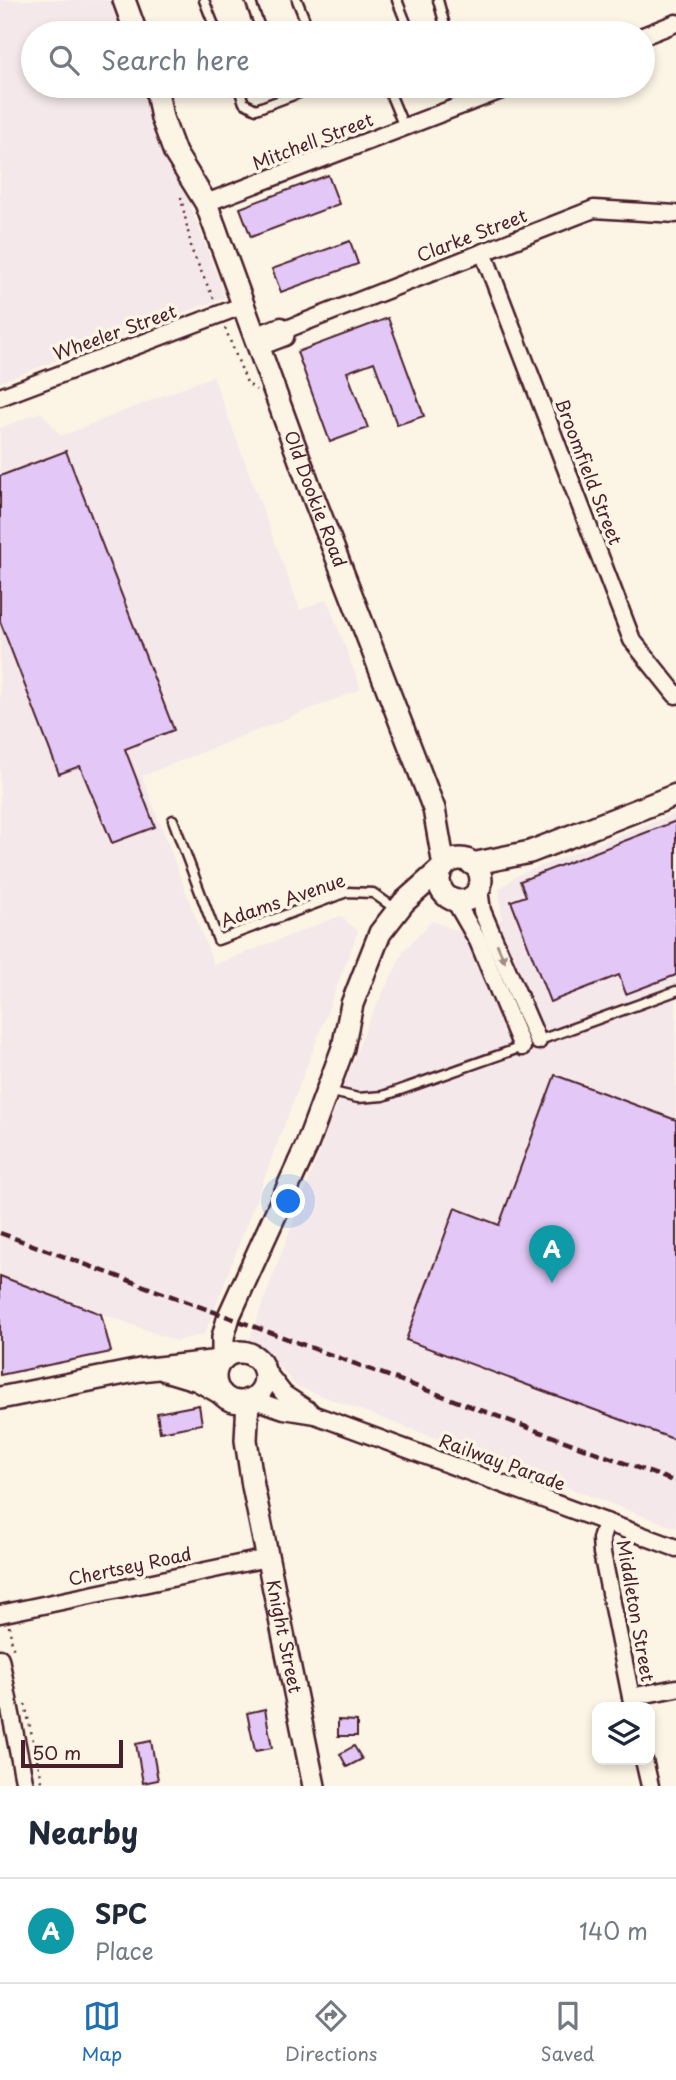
<!DOCTYPE html>
<style>
body{margin:0;font-family:"Playpen Sans",sans-serif;background:#f2f2f3;color:#1f2937}
.controls{position:absolute;right:21px;bottom:21px;display:grid;overflow:hidden;border-radius:14px;box-shadow:0 4px 10px #0003}
.controls button{width:63px;height:63px;display:grid;place-items:center;padding:0;border:0;border-bottom:2px solid #e0e1e3;background:#fff;color:#1f2937;font:35px sans-serif}
.scale{position:absolute;left:21px;bottom:18px;width:102px;box-sizing:border-box;padding-left:7px;border:4px solid #4a1f2b;border-top:0;font-size:19px;line-height:24px;white-space:nowrap;color:#4a1f2b;-webkit-text-stroke:5px #fcf5e5;paint-order:stroke}
.you{position:absolute;left:289px;top:1202px;width:24px;height:24px;margin:-18px;border:5px solid #fff;border-radius:50%;background:#1a73e8;box-shadow:0 0 0 10px #1a73e833}
.badge{display:grid;place-items:center;width:46px;height:46px;border-radius:50%;background:#1f6fb2;color:#fff;font-size:23px;font-weight:700}
.pin{position:absolute;translate:-50% -58px;filter:drop-shadow(0 2px 4px #0008)}
.pin::after{content:'';position:absolute;top:37px;width:24px;height:21px;background:inherit;clip-path:polygon(0 0,100% 0,50% 100%)}
.list{margin:0;padding:0;list-style:none}
h2{display:flex;justify-content:space-between;align-items:center;height:91px;margin:0;padding:0 28px;font-size:30px}
h2 small{font-size:23px;font-weight:400;color:#747a83}
.list li{display:grid;grid-template-columns:46px 1fr auto;gap:21px;align-items:center;box-sizing:border-box;height:105px;padding:0 28px;border-top:2px solid #e0e1e3}
.list b{display:block;font-size:26px;white-space:nowrap}
.list p{margin:0;font-size:23px;white-space:nowrap;color:#747a83}
.list em{font-size:23px;font-style:normal;color:#747a83}
.icon{flex:none;width:38px;height:38px;fill:none;stroke:currentColor;stroke-width:2;stroke-linecap:round;stroke-linejoin:round}
.map{position:relative;flex:none;width:676px;height:1786px;overflow:hidden}
.search{position:absolute;background:#fff;box-shadow:0 4px 10px #0003;left:21px;right:21px;top:21px;height:77px;display:flex;align-items:center;gap:18px;box-sizing:border-box;padding:0 24px;border-radius:38px;color:#747a83;font-size:26px}
.sheet{height:196px;background:#fff}
nav{display:flex;justify-content:space-around;align-items:center;box-sizing:border-box;height:98px;border-top:2px solid #e0e1e3;background:#fff;font-size:19px;color:#747a83}
nav a{display:grid;justify-items:center;gap:4px}
nav .on{color:#1f6fb2}
.map>svg:first-child{display:block}
.built{fill:#f4e8ea}
.building{fill:#e3c8f7;stroke:#4a1f2b;stroke-width:2}
.lines{fill:none;stroke-linecap:round;stroke-linejoin:round}
.lane-casing{stroke:#4a1f2b;stroke-width:13}
.street-casing{stroke:#4a1f2b;stroke-width:21}
.secondary-casing{stroke:#4a1f2b;stroke-width:26}
.path{stroke:#4a1f2b;stroke-width:2.5;stroke-dasharray:2 5;stroke-linecap:butt}
.lane{stroke:#fcf5e5;stroke-width:8}
.street{stroke:#fcf5e5;stroke-width:16}
.secondary{stroke:#fcf5e5;stroke-width:21}
.rail{stroke:#4a1f2b;stroke-width:4.5;stroke-dasharray:10 5;stroke-linecap:butt}
.oneway{fill:#a38a88}
.labels{text-anchor:middle;stroke-width:7;stroke-linejoin:round;paint-order:stroke}
.street-label{font-size:18px;fill:#4a1f2b;stroke:#fcf5e5}
</style>
<div class="map">
<svg width="676" height="1786" viewBox="0 0 676 1786">
<rect width="100%" height="100%" fill="#fcf5e5"/>
<filter id="ink" filterUnits="userSpaceOnUse"><feTurbulence type="fractalNoise" baseFrequency=".0143" numOctaves="2"/><feDisplacementMap in="SourceGraphic" scale="14" xChannelSelector="R" yChannelSelector="G"/><feConvolveMatrix kernelMatrix="1 2 1 2 8 2 1 2 1" color-interpolation-filters="sRGB"/></filter>
<g filter="url(#ink)">
<!-- built -->
<g class="built">
<polygon points="0,0 112,0 125,33 33,33 33,86 145,86 225,297 0,382"/>
<polygon points="213,376 300,610 327,599 361,689 142,776 214,965 340,916 358,931 205,1334 176,1341 0,1276 0,428 41,412 61,436"/>
<polygon points="676,813 676,1528 296,1386 265,1350 249,1340 368,1022 405,949 432,921 466,934 502,919 499,889 518,875"/>
</g>
<!-- building -->
<g class="building">
<polygon points="328,175 339,204 251,237 240,208"/>
<polygon points="350,241 358,264 281,292 272,269"/>
<polygon points="388,318 424,416 397,425 374,362 347,372 368,428 330,442 297,352"/>
<polygon points="66,451 174,730 125,749 155,827 112,843 80,766 59,774 0,621 0,476"/>
<polygon points="676,821 676,975 626,994 619,975 550,1002 511,901 526,896 520,881"/>
<polygon points="555,1075 676,1120 676,1440 406,1340 455,1208 499,1225"/>
<polygon points="0,1276 101,1314 111,1352 0,1375"/>
<polygon points="199,1405 202,1424 160,1432 157,1413"/>
<polygon points="265,1709 272,1748 255,1751 247,1713"/>
<polygon points="338,1720 357,1721 357,1736 338,1736"/>
<polygon points="151,1741 158,1780 143,1783 136,1744"/>
<polygon points="354,1746 362,1759 347,1767 340,1754"/>
</g>
<g class="lines">
<!-- lane casing -->
<g class="lane-casing">
<g id="lane">
<polyline points="204,0 217,33"/>
<polyline points="250,0 262,33"/>
<polyline points="297,0 310,33"/>
<polyline points="397,0 410,33"/>
<polyline points="438,0 447,33"/>
<polyline points="238,86 244,103 256,109 318,86"/>
<polyline points="387,86 404,127"/>
<polyline points="173,820 218,940 347,892 373,893 397,910"/>
<polyline points="537,1041 676,991"/>
<polyline points="328,1091 358,1098 383,1096 522,1047"/>
</g>
</g>
<!-- street casing -->
<g class="street-casing">
<g id="street">
<polyline points="643,36 676,23"/>
<polyline points="206,203 512,86"/>
<polyline points="483,252 632,640 676,695"/>
<polyline points="254,336 281,326 287,329 594,209 676,214"/>
<polyline points="259,347 285,337 287,329"/>
<polyline points="0,397 244,305"/>
<polyline points="479,889 482,911 538,1041"/>
<polyline points="455,901 478,941 522,1047"/>
<polyline points="259,1362 284,1394 310,1411"/>
<polyline points="251,1399 284,1410 315,1415 676,1548"/>
<polyline points="606,1522 601,1539 602,1553 633,1707"/>
<polyline points="0,1614 267,1558"/>
<polyline points="0,1658 25,1786"/>
<polyline points="631,1697 676,1688"/>
<polyline points="644,1760 650,1786"/>
</g>
</g>
<!-- secondary casing -->
<g class="secondary-casing">
<g id="secondary">
<polyline points="124,0 136,33"/>
<path id="s1" d="M156 86 162 118 175 153 206 203 310 488 434 809 444 866"/>
<circle cx="460" cy="880" r="21"/>
<polyline points="472,864 530,852 676,795"/>
<circle cx="240" cy="1377" r="25"/>
<polyline points="223,1359 223,1337 229,1316 307,1145 343,1048 352,1004 380,933 404,902 442,868"/>
<polyline points="165,1370 198,1380 221,1393"/>
<polyline points="0,1398 140,1370 220,1361"/>
<path id="s2" d="M248 1400 246 1440 253 1486 314 1786"/>
</g>
</g>
<!-- path -->
<g class="path">
<polyline points="181,197 192,251 215,302"/>
<polyline points="225,328 247,383 256,390"/>
<polyline points="9,1626 14,1653"/>
<polyline points="25,1704 43,1786"/>
<polyline points="650,1714 655,1713"/>
</g>
<!-- lane -->
<use href="#lane" class="lane"/>
<!-- street -->
<use href="#street" class="street"/>
<!-- secondary -->
<use href="#secondary" class="secondary"/>
<!-- rail -->
<polyline class="rail" points="0,1233 676,1482"/>
</g>
<!-- one-way arrows -->
<defs><path id="oneway-solid" d="M-6-.8H1V-3.2L6.5 0L1 3.2V.8H-6Z" transform="scale(1.75)"/></defs>
<use class="oneway" href="#oneway-solid" transform="translate(501 953) rotate(67)"/>
</g>
<g class="labels">
<!-- street labels -->
<g class="street-label">
<text transform="translate(313 142) rotate(-21)" y="6">Mitchell Street</text>
<text transform="translate(472 236) rotate(-21)" y="6">Clarke Street</text>
<text transform="translate(115 333) rotate(-20)" y="6">Wheeler Street</text>
<text transform="translate(588 472) rotate(69)" y="6">Broomfield Street</text>
<text dy="6" stroke="none"><textPath href="#s1" startOffset="444">Old Dookie Road</textPath></text>
<text transform="translate(283 901) rotate(-19)" y="6">Adams Avenue</text>
<text transform="translate(502 1463) rotate(20)" y="6">Railway Parade</text>
<text transform="translate(130 1567) rotate(-12)" y="6">Chertsey Road</text>
<text transform="translate(635 1611) rotate(80)" y="6">Middleton Street</text>
<text dy="6" stroke="none"><textPath href="#s2" startOffset="240">Knight Street</textPath></text>
</g>
</g>
</svg>
<div class="controls">
<button><svg class="icon" aria-label="layers" viewBox="0 0 24 24"><path d="M12 4l9 5-9 5-9-5zM3 14l9 5 9-5"/></svg></button>
</div>
<div class="scale">50 m</div>
<div class="you"></div>
<div class="pin badge" style="left:552px;top:1283px;background:#0f9aa8">A</div>
<div class="search"><svg class="icon" aria-label="search" viewBox="0 0 24 24"><circle cx="10" cy="10" r="6"/><path d="M15 15l6 6"/></svg>Search here</div>
</div>
<section class="sheet">
<h2>Nearby<small></small></h2>
<ul class="list">
<li><span class="badge" style="background:#0f9aa8">A</span><div><b>SPC</b><p>Place</p></div><em>140 m</em></li>
</ul>
</section>
<nav>
<a class="on"><svg class="icon" aria-label="map" viewBox="0 0 24 24"><path d="M3 6l6-2 6 2 6-2v14l-6 2-6-2-6 2zM9 4v14M15 6v14"/></svg>Map</a>
<a><svg class="icon" aria-label="directions" viewBox="0 0 24 24"><path d="M12 3l9 9-9 9-9-9zM9 14v-3h6M13 9l2 2-2 2"/></svg>Directions</a>
<a><svg class="icon" aria-label="saved" viewBox="0 0 24 24"><path d="M7 4h10v16l-5-4-5 4z"/></svg>Saved</a>
</nav>
